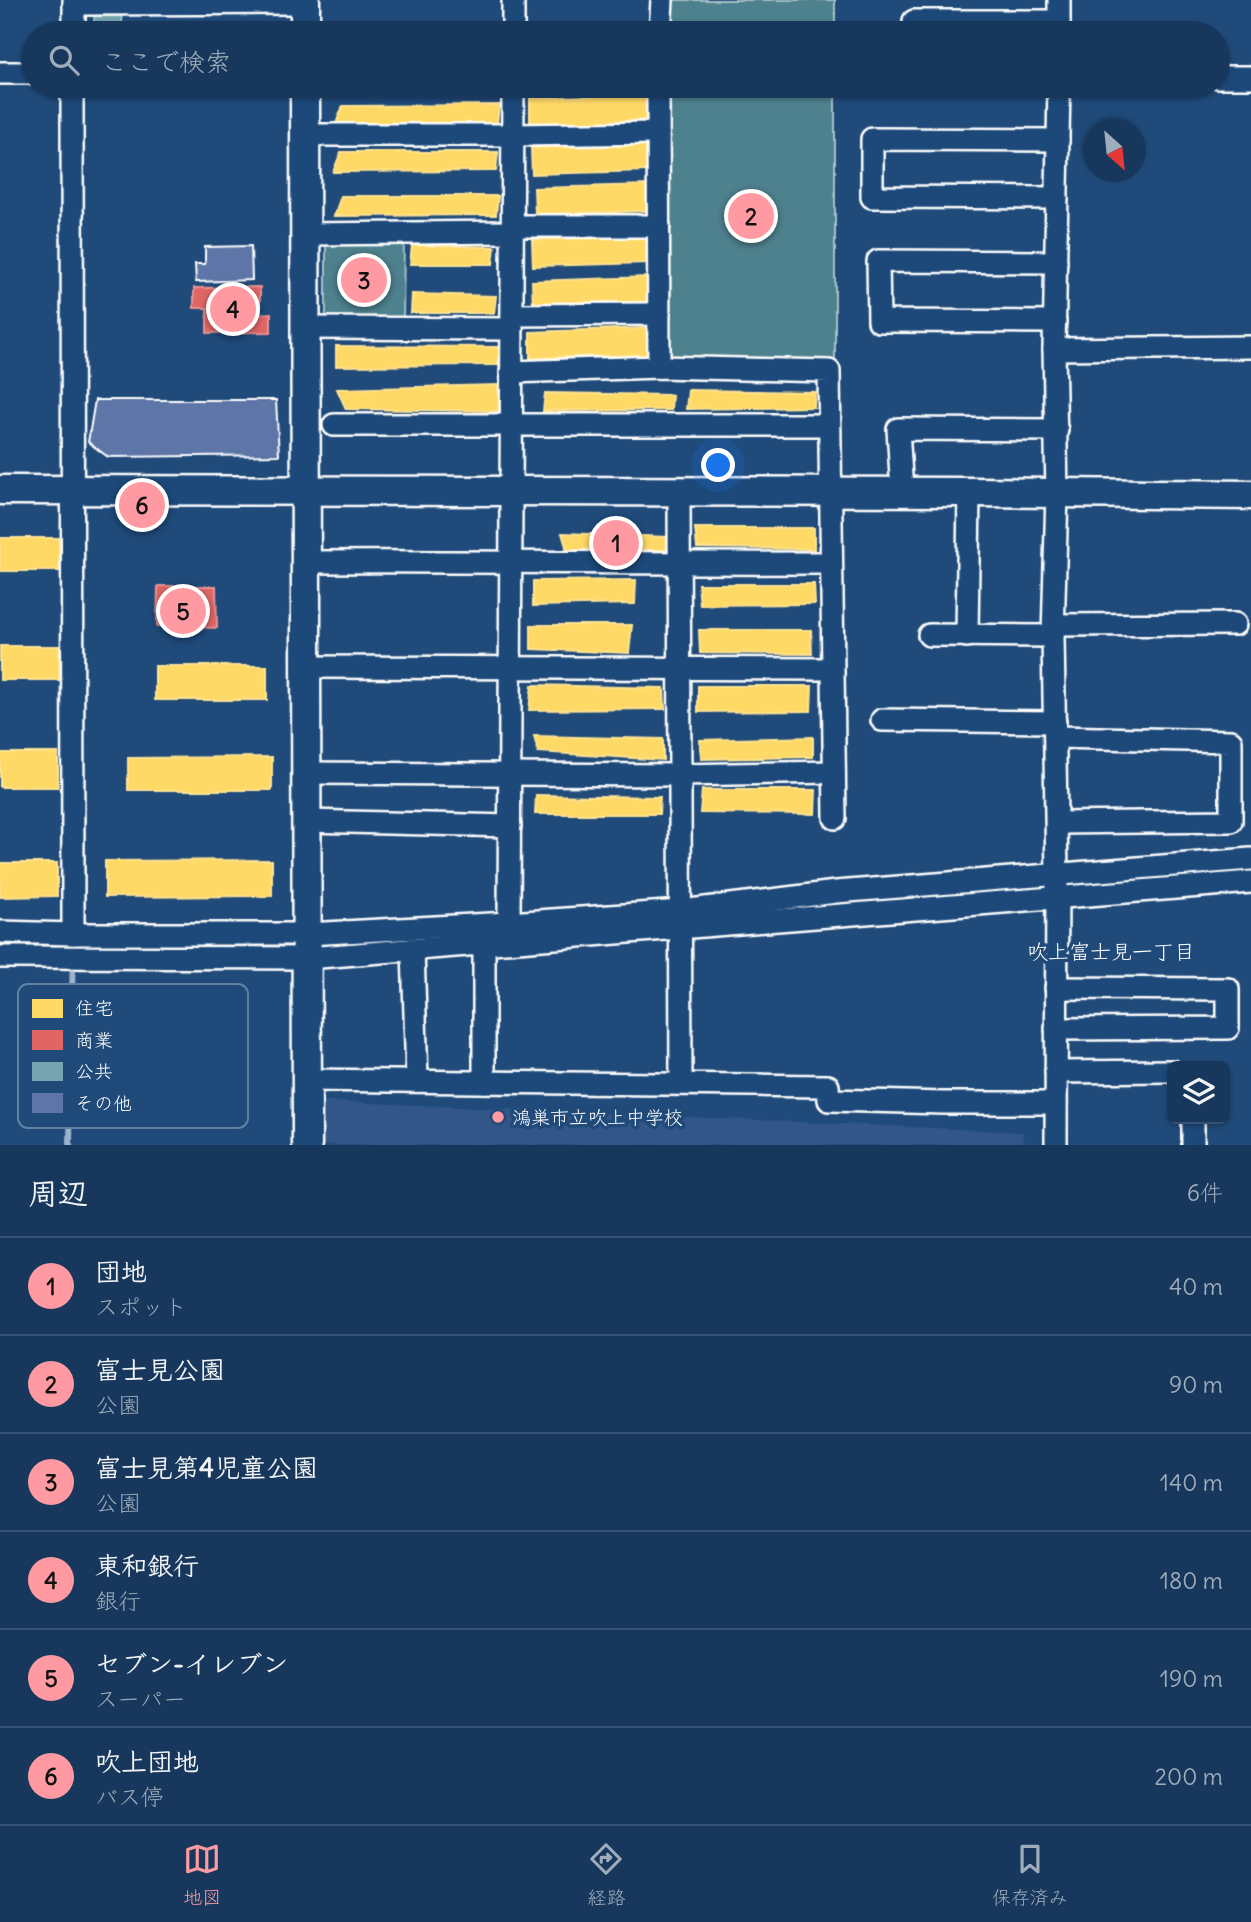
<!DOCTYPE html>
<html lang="ja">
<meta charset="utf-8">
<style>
body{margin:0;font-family:Delius,"Klee One",sans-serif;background:#244365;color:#f1f3f6}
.controls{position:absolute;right:21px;bottom:21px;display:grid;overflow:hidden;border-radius:10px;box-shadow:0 2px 5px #0004}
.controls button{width:63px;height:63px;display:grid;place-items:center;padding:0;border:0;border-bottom:2px solid #365272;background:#17385c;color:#f1f3f6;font:35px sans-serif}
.compass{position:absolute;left:1083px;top:119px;width:63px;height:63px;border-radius:50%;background:#17385c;box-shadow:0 2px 5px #0004;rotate:153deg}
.you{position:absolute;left:719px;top:466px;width:24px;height:24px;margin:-18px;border:5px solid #fff;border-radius:50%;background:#1a73e8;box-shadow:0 0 0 10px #1a73e833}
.badge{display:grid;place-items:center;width:46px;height:46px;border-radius:50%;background:#ff9aa2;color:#111;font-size:23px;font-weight:700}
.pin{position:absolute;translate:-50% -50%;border:4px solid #fff;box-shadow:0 2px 7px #0006}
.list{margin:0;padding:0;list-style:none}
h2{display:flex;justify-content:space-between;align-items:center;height:91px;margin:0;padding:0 28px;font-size:30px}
h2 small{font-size:23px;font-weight:400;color:#9eacbb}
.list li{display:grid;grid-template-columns:46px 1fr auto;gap:21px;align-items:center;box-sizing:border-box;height:98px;padding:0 28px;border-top:2px solid #365272}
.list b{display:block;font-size:26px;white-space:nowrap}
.list p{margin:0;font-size:23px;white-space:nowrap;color:#9eacbb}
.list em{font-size:23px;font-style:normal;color:#9eacbb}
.icon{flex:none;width:38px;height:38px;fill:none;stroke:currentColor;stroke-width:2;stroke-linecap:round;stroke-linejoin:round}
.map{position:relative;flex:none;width:1251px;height:1145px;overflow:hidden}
.search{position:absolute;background:#17385c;box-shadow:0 2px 5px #0004;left:21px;right:21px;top:21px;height:77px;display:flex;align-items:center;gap:18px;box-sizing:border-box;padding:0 24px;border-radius:38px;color:#9eacbb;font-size:26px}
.sheet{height:679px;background:#17385c}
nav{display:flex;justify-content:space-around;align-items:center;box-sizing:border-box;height:98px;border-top:2px solid #365272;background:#17385c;font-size:19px;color:#9eacbb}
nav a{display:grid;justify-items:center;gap:4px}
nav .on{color:#ff9aa2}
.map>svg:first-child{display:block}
.built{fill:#325788}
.green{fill:#4d818d;stroke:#a6c0c6;stroke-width:2}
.homes{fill:#ffd966;stroke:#ffe494;stroke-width:2}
.shops{fill:#e06666;stroke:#e99494;stroke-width:2}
.public{fill:#76a5af;stroke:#9fc0c7;stroke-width:2}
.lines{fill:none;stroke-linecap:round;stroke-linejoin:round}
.stream{stroke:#9bb3cc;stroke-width:6}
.building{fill:#5d76a7;stroke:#fff;stroke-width:2}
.minor-casing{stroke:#fff;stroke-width:26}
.tertiary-casing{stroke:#fff;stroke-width:33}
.minor{stroke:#1f4a7a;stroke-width:21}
.tertiary{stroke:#1f4a7a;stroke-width:28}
.poi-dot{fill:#ff9aa2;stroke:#1f4a7a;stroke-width:2.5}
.labels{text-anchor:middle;stroke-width:7;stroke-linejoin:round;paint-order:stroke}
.poi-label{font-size:19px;fill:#fff;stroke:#1f4a7a;text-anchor:start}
.neighbourhood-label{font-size:21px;fill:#fff;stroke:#1f4a7a}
.key{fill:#1f4a7a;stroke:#6280a2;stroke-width:2}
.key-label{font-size:19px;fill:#fff}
</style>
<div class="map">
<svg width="1251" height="1145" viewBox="0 0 1251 1145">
<rect width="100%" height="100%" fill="#1f4a7a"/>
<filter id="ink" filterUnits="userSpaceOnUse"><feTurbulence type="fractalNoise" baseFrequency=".0143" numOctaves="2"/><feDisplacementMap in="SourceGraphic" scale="14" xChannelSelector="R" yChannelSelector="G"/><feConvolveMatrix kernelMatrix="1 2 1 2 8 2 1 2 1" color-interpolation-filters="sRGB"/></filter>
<g filter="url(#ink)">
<!-- built -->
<polygon class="built" points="324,1101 1023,1132 1023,1145 323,1145"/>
<!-- green -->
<g class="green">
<polygon points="672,0 835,0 835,33 670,33"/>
<polygon points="667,86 835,86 835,361 685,361 671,358 668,353"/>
<polygon points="404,236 403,324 326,324 326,237"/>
</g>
<!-- homes -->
<g class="homes">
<polygon points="336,24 494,25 494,33 336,33"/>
<polygon points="647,94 648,120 530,124 530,98"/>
<polygon points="499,105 497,124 335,126 343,106"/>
<polygon points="649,145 649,171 532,174 531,148"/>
<polygon points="341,152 498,152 496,171 333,172"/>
<polygon points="651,185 652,211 535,214 534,188"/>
<polygon points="341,196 498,196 496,215 334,216"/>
<polygon points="650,237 650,263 533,266 532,240"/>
<polygon points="412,245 495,247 493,264 410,264"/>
<polygon points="649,277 650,304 533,307 532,281"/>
<polygon points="412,294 496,296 494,313 411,313"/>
<polygon points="647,328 648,355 530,358 530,332"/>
<polygon points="336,346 498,347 498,365 336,366"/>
<polygon points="498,385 499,411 346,409 337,389"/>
<polygon points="688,390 815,392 814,407 686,409"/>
<polygon points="545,393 672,395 671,410 543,411"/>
<polygon points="695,528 814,528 814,549 697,548"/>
<polygon points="562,533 668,537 668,550 567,550"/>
<rect x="0" y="538" width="59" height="33"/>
<polygon points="636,580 635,604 533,606 533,581"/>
<polygon points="698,584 814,584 815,604 700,605"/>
<polygon points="531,625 632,625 629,653 531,649"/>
<polygon points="699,630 811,630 812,654 700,653"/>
<rect x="0" y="646" width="59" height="34"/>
<rect x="155" y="666" width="112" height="34"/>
<polygon points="532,685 664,688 665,709 529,710"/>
<polygon points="698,686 812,686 811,711 698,712"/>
<polygon points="534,736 663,739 663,760 538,752"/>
<polygon points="813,737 813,757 701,759 700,740"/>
<rect x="0" y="753" width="58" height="34"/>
<polygon points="272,757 272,790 128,790 128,758"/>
<polygon points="702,790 816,790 815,814 700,813"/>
<polygon points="536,795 660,797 659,814 535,814"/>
<polygon points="272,860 272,896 105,897 105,861"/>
<polygon points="0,863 57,863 57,896 0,897"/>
</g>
<!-- shops -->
<g class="shops">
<polygon points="260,287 260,314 271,313 271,332 207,333 207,308 194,308 194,288"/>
<polygon points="158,586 216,586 217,628 157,626"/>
</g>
<!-- public -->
<polygon class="public" points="95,9 123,12 121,33 93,33"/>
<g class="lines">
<!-- stream -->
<g class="stream">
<polyline points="1067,885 1228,871"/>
<polyline points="915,899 1046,887"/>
<polyline points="329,944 377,941"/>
<polyline points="71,947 279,945"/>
<polyline points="70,1145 73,937"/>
</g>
</g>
<!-- building -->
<g class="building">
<polygon points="251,246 252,280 196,282 195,264 205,264 205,247"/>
<polygon points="95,400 276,400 279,455 108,457 88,442"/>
</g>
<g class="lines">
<!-- minor casing -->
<g class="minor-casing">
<g id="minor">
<polyline points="74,4 305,3"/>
<polyline points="914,21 1059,21"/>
<polyline points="74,33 74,0"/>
<polyline points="513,33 513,0"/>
<polyline points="660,33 662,0"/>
<polyline points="1059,33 1059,0"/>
<polyline points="0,73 33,73"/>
<polyline points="1218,77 1251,77"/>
<polyline points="72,86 73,934"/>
<polyline points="658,86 659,367"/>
<polyline points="305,135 513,135 658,133"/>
<polyline points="1057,198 872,197 872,139 1058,140"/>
<polyline points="512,226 659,226"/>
<polyline points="305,234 512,232"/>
<polyline points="512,315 659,314"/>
<polyline points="1055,322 879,321 878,261 1056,262"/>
<polyline points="305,328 512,329"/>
<polyline points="1054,349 1251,347"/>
<polyline points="511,372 659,367 829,371 835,818"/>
<polyline points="334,425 828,425"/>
<polyline points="679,492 681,1084"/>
<polyline points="902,492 898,429 1057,430"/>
<path d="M306 562C481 561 656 564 831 563"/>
<polyline points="1054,625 1235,624"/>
<polyline points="929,635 1053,636"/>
<polyline points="967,636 969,492"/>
<polyline points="306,667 832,669"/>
<polyline points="882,720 1055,722"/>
<polyline points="1055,737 1231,741 1231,821 1057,823"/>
<polyline points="306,773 680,775 834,772"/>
<polyline points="306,821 510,826"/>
<polyline points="509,923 513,86"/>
<polyline points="0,932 73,934 307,934 509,923 681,911 836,892 1251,859"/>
<polyline points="413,949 417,1081"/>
<polyline points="0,957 307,958 1251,882"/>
<polyline points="1056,988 1228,989 1228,1028 1056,1029"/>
<polyline points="1056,1072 1172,1071"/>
<polyline points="307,1080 828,1086 829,1100 944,1103 1055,1103"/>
<polyline points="484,1082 484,943"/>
<polyline points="1056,1145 1057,875 1053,636 1057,493 1054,349 1059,86"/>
<polyline points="1193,1145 1193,1119"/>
</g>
</g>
<!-- tertiary casing -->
<g class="tertiary-casing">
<g id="tertiary">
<polyline points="305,0 305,33"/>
<polyline points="305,86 307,1145"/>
<polyline points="0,490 969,492 1251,495"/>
</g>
</g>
<!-- minor -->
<use href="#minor" class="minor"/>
<!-- tertiary -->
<use href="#tertiary" class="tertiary"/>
</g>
</g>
<!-- markers -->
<circle class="poi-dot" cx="498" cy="1117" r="7"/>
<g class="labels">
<!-- poi labels -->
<g class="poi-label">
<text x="512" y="1124">鴻巣市立吹上中学校</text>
</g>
<!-- neighbourhood labels -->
<g class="neighbourhood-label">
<text x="1111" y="959">吹上富士見一丁目</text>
</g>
</g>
<!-- legend -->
<rect x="18" y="984" width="230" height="144" rx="10" class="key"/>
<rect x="32" y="999" width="31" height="19" fill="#ffd966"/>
<rect x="32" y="1030" width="31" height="20" fill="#e06666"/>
<rect x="32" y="1062" width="31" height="19" fill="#76a5af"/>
<rect x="32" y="1093" width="31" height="20" fill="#5d76a7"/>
<g class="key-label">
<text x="75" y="1015">住宅</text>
<text x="75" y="1047">商業</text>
<text x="75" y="1078">公共</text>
<text x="75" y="1110">その他</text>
</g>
</svg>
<div class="controls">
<button><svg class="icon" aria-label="layers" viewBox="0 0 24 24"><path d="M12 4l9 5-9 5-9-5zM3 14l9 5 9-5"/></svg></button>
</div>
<svg class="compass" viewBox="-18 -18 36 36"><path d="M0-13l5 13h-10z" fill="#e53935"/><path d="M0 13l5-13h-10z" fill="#9eacbb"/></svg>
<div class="you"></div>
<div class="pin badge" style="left:616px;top:543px">1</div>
<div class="pin badge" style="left:751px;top:216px">2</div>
<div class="pin badge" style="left:364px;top:280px">3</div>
<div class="pin badge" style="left:233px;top:309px">4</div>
<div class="pin badge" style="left:183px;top:611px">5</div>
<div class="pin badge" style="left:142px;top:505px">6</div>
<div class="search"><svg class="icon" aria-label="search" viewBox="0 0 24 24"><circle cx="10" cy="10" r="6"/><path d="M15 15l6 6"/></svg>ここで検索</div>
</div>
<section class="sheet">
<h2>周辺<small>6件</small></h2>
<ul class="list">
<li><span class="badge">1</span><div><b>団地</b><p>スポット</p></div><em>40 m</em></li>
<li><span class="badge">2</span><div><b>富士見公園</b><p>公園</p></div><em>90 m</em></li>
<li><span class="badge">3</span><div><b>富士見第4児童公園</b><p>公園</p></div><em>140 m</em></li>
<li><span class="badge">4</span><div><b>東和銀行</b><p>銀行</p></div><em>180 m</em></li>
<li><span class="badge">5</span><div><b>セブン-イレブン</b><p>スーパー</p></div><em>190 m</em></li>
<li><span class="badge">6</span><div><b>吹上団地</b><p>バス停</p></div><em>200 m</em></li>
</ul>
</section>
<nav>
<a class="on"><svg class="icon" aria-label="map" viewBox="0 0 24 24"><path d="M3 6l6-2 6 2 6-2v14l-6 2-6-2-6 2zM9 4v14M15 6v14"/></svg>地図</a>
<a><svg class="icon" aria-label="directions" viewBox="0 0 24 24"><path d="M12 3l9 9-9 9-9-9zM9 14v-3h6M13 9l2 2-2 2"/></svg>経路</a>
<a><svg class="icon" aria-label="saved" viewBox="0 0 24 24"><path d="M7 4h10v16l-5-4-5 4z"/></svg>保存済み</a>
</nav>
